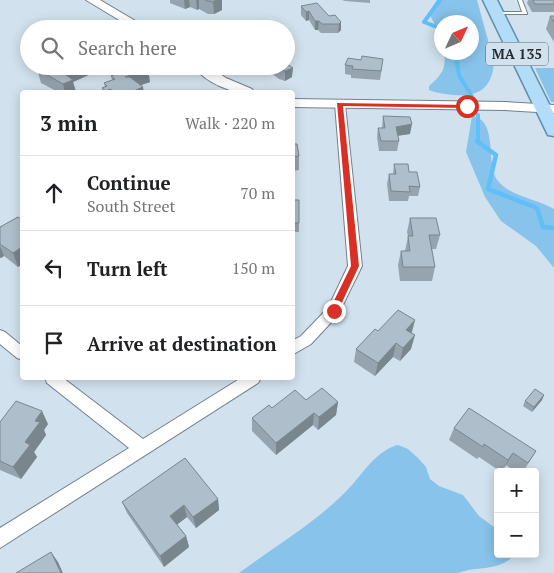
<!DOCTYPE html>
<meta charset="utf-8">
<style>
body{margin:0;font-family:"PT Serif",serif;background:#f6f6f6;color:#202124}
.controls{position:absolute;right:15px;bottom:15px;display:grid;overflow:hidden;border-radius:5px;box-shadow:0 2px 12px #0003}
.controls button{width:45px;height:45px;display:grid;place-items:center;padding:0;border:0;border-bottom:1px solid #e0e0e0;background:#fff;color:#202124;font:25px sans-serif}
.compass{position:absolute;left:434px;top:15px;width:45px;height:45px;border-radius:50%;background:#fff;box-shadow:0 2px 12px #0003;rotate:46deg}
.stop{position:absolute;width:15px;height:15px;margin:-11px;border:4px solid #d93025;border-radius:50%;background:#fff}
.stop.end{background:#d93025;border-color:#fff;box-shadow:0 1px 5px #0008}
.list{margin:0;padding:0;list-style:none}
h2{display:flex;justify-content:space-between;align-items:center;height:65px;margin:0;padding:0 20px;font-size:21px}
h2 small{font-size:16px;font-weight:400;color:#757577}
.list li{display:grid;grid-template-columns:32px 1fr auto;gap:15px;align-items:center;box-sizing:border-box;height:75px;padding:0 20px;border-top:1px solid #e0e0e0}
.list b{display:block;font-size:19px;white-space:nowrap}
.list p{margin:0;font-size:16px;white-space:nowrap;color:#757577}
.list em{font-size:16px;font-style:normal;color:#757577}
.icon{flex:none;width:28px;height:28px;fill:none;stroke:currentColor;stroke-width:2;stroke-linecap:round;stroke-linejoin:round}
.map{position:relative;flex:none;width:554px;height:573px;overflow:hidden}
.search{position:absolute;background:#fff;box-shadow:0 2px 12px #0003;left:20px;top:20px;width:275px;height:55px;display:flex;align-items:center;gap:12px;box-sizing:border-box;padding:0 18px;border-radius:28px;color:#757577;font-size:19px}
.panel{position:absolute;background:#fff;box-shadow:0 2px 12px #0003;left:20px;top:90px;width:275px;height:290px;border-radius:5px}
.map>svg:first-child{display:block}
.green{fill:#87c3ea}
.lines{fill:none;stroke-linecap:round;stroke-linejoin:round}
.stream-far1{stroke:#60bff8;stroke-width:4}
.stream{stroke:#60bff8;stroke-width:4.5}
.lane-casing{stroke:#71818c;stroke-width:2}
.street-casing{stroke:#71818c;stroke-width:2}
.secondary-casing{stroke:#71818c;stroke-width:2}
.primary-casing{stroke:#5f8ead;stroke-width:3}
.lane{fill:#fff;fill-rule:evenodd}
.street{fill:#fff;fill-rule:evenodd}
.secondary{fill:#fff;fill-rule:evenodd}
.primary{fill:#b2dcf7;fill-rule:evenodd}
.wall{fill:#96a4af}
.shaded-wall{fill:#7a868e}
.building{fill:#aebfcb;stroke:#7a868e}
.route{fill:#d93025}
.labels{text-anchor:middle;stroke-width:4;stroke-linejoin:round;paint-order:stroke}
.shield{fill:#d1e2ee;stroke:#586168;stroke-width:1}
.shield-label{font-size:14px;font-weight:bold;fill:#242a2f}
</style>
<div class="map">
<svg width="554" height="573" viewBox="0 0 554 573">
<rect width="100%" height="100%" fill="#d1e2ee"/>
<!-- green -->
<g class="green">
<path d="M437 0H477L494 62C492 89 478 97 453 95 445 94 436 93 429 90V86C441 76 447 68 444 53L472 52V22H442L441 37 429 13Z"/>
<polygon points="535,68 554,68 554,102 551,102"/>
<path d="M472 116C499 120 485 164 498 181 511 197 537 199 554 209V268L536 246 501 221 485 197 466 152Z"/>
<path d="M398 445 408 449 418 458 426 467 430 479 439 486 463 495 479 516 498 530V554H516C496 573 481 565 458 573H239C274 547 324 517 352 485 365 470 378 450 398 445Z"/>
</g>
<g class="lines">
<!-- stream-far1 -->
<g class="stream-far1">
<polyline points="440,0 424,22 442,29"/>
<polyline points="455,52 459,75 474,100"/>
<polyline points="478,115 478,143"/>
</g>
<!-- stream -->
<polyline class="stream" points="477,141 496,155 488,189 537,208 543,227 554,228"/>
<!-- lane casing -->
<g class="lane-casing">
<polygon id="lane" points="518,0 522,0 527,13 527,14 497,14 495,13 497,12 522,12"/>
</g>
<!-- street casing -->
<g class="street-casing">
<g id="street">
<polygon points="340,101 345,104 362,266 338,315 311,344 292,355 292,341 301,336 328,308 348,266 335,104"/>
<polygon points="0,330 5,332 22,346 22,360 17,358 0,344"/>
<polygon points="45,378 63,378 143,439 241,378 261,378 258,383 0,548 0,528 129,448 47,383"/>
</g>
</g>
<!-- secondary casing -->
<g class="secondary-casing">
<g id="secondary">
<polygon points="86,0 100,0 149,29 134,29"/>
<path d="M193 66H208L226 78 252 89 254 92C233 95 206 83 193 66Z"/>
<polygon points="292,99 505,102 554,105 554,113 505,110 292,107"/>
</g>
</g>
<!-- primary casing -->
<g class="primary-casing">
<polygon id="primary" points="483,0 497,0 554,114 554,136 548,135 546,131"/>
</g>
<!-- lane -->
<use href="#lane" class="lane"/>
<!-- street -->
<use href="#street" class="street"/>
<!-- secondary -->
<use href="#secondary" class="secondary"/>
<!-- primary -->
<use href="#primary" class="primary"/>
</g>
<!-- wall -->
<g class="wall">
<polygon points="170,0 222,0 222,10 214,14 208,14 199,9 197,10 190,7 185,9 170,3"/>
<polygon points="342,0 370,0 370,3 345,1"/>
<polygon points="528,0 554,0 554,12 532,12 527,3"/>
<polygon points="301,6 329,16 341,22 341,30 338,33 321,33 318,30 315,30 309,20 306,21 301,15"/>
<polygon points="550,16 554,16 554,42 546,29"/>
<polygon points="345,65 382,68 380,80 351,78 351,75 345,74"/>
<polygon points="44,66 91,66 93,73 73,82 76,92 58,92 41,83 37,69"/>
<polygon points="262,66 286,66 292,77 285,81 279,79"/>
<polygon points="126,68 150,82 141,85 144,92 103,92 102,88 105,87 104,83 112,80 111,76 126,70"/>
<polygon points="383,116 410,134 398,136 399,141 397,151 379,151 377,137 378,128 382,128"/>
<polygon points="292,144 299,156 299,170 292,171"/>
<polygon points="394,164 409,172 420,187 418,196 409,196 408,201 389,201 387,184 389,174 393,174"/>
<polygon points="292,194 293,200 299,200 299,232 293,232 292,235"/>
<polygon points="18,217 18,267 4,256 1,258 0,258 0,227"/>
<polygon points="410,218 440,235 436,249 432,249 435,267 432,281 400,281 398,265 401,251 405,251 408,236 407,232"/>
<polygon points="415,320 412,333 411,349 400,361 393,357 375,376 354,362 356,349 378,331"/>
<polygon points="544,395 542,400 532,412 523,406 525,401"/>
<polygon points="306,400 338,402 336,415 318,430 313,425 276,455 252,431 252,418 272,408"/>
<polygon points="0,422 48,424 44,430 46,435 34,452 37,457 21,479 0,470"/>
<polygon points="454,428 536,451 523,472 516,472 506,465 501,472 479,457 477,459 449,440"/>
<polygon points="218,499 219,510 196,528 187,517 177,524 186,536 189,547 164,567 127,513 122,502"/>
</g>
<!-- shaded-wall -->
<g class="shaded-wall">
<polygon points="184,0 189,0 190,7 185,9"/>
<polygon points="196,0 199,0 199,9 197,10"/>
<polygon points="216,0 222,0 222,10 214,14 213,2"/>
<polygon points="309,11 309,20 306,21 306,12"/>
<polygon points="315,21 319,21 318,30 315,30"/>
<polygon points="341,22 341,30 338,33 339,24"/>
<polygon points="75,66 91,66 93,73 73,82 76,92 65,92 63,84 62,72"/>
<polygon points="293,68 292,77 285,81 285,71"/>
<polygon points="148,69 150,82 127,90 125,77"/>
<polygon points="143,87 144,92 136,92 136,90"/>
<polygon points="110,89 111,92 106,92 106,91"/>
<polygon points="412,124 410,134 394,136 396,127"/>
<polygon points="0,246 4,256 1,258 0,257"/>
<polygon points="22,247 22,265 18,267 13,253"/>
<polygon points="415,320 411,333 406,330"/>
<polygon points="415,335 411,349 400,361 403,348"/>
<polygon points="396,343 393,357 375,376 378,363"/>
<polygon points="544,395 542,400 532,412 534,407"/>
<polygon points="338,402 336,415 318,430 319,417"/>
<polygon points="42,411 48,424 44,430 46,435 34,452 37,457 21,479 13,467 35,421"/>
<polygon points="314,413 313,425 276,455 276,443"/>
<polygon points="513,453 506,465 502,472 508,460"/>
<polygon points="218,499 219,510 196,528 193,517"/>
<polygon points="184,505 187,517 174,527 170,516"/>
<polygon points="186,536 189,547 164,567 160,556"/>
<polygon points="51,552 58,562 63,573 61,573"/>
</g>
<!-- building -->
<g class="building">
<polygon points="205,0 216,0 213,2 207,1"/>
<polygon points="533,0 554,0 554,4 535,4"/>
<polygon points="317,3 329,16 335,15 341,22 339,24 322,24 319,21 315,21 309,11 306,12 301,6"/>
<polygon points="550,16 554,16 554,22"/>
<polygon points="362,56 383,59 381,71 352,69 353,66 345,65 348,58 361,60"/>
<polygon points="286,63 293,68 285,71 279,70 274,66 286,66"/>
<polygon points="44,66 75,66 62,72 73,80 63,84 37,69"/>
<polygon points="134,66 145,66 148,69 125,77 130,77 143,87 136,90 138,92 115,92 110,89 106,91 102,88 107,86 104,83 115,79 111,76 127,69 126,68"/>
<polygon points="383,116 410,117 412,124 396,127 399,141 381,141 378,128 385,128"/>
<polygon points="292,144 297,144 299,156 292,157"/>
<polygon points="394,164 408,164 409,172 417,172 420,187 409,186 410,192 391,191 389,174 396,174"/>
<polygon points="292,194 294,194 293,200 299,200 299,223 293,223 293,231"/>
<polygon points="18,217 22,220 22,247 13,253 0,244 0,227"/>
<polygon points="410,218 436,218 440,235 429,235 435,267 403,267 401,251 410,251 408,236 413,236"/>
<polygon points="398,310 415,320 406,330 415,335 403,348 396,343 378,363 356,349 375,329 378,331"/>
<polygon points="322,388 338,402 319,417 314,413 276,443 252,418 269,405 272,408 295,390 306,400"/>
<polygon points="535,389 544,395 534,407 525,401"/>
<polygon points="16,401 42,411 35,421 40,422 25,442 30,445 13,467 0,461 0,422"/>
<polygon points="469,408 536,451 528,463 513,453 508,460 484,444 483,447 454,428"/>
<polygon points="185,458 218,499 193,517 184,505 170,516 186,536 160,556 122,502"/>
<polygon points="51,552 61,573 16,573"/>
</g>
<!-- route -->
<polygon class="route" points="337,103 467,105 470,106 467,108 343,106 359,266 338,311 334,314 329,311 351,266"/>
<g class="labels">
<!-- shield labels -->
<rect class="shield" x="486" y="42.5" width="62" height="23" rx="4"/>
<g class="shield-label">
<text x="517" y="59">MA 135</text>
</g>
</g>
</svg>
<div class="controls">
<button>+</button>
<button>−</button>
</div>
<svg class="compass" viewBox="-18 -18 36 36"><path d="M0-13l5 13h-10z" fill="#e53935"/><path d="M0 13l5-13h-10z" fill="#757577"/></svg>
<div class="stop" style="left:467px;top:106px"></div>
<div class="stop end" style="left:334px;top:311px"></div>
<div class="search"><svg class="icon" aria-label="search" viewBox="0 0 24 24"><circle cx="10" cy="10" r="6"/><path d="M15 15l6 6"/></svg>Search here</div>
<section class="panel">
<h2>3 min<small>Walk · 220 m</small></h2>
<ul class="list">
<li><svg class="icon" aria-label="ahead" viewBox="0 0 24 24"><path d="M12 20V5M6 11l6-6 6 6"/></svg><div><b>Continue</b><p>South Street</p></div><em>70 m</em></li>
<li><svg class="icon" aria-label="left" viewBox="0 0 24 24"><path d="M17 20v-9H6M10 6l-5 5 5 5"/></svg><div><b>Turn left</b></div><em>150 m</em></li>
<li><svg class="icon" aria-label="arrive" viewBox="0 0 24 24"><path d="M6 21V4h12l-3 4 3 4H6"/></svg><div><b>Arrive at destination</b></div></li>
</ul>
</section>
</div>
